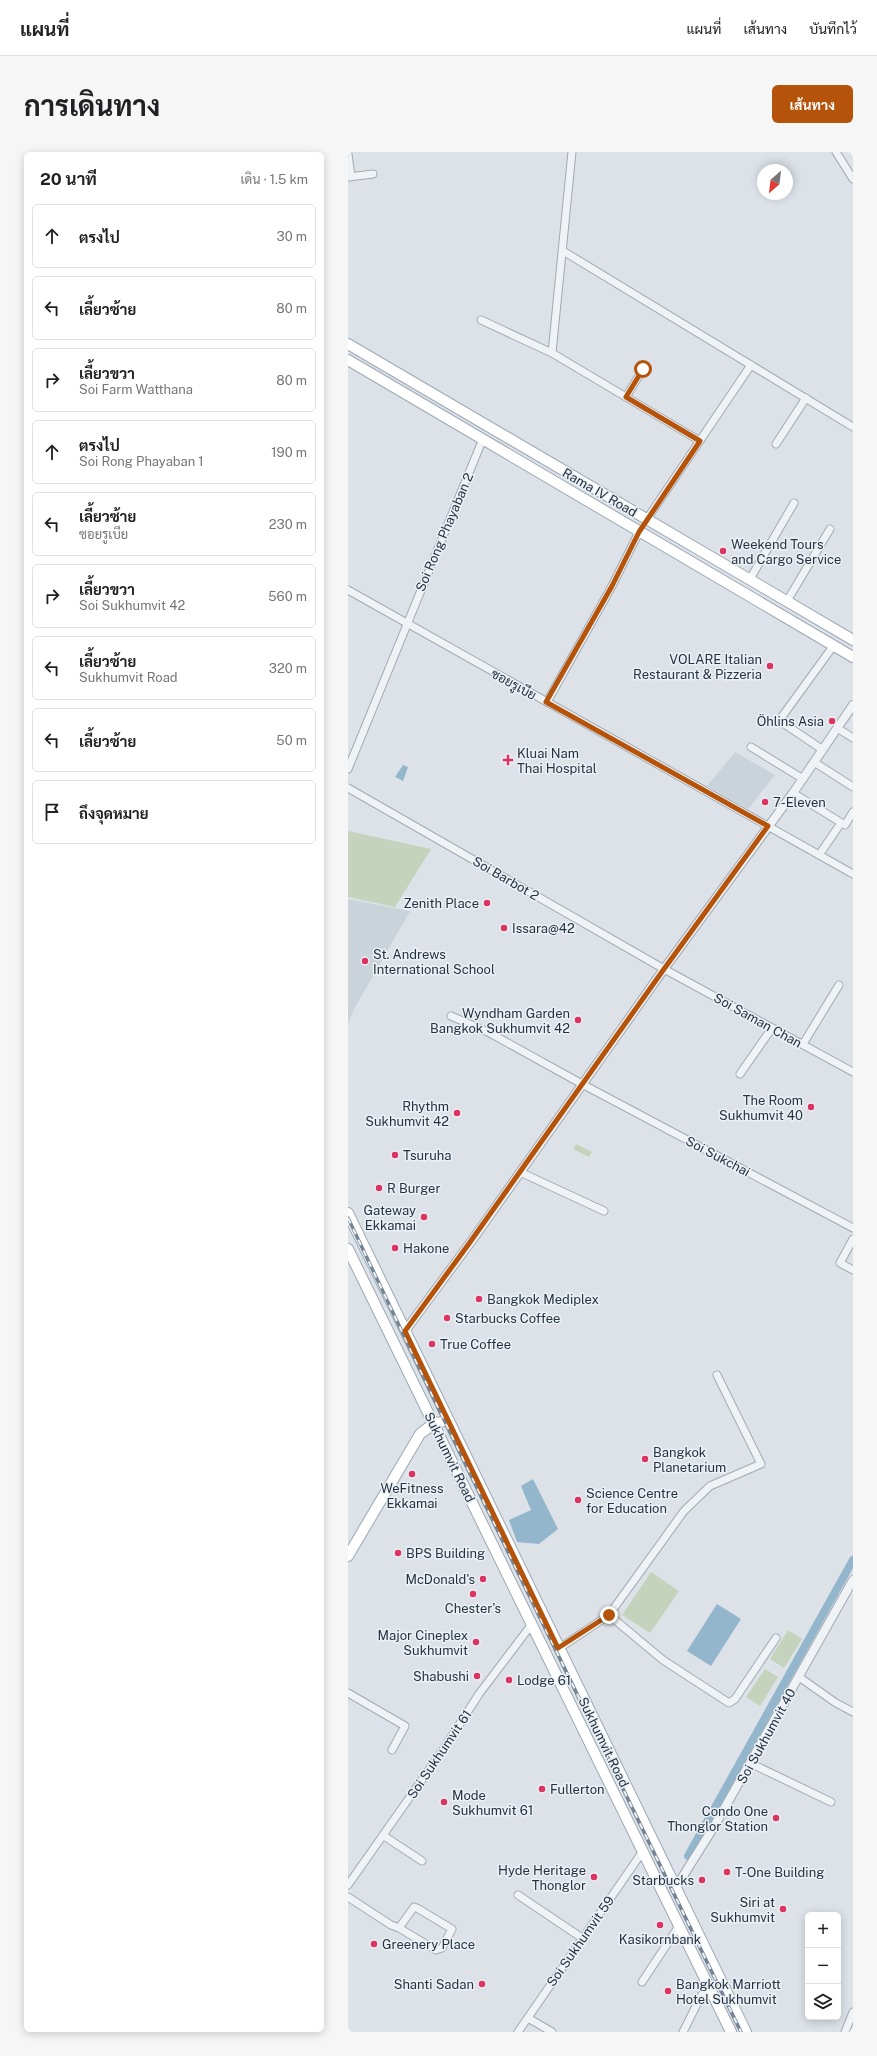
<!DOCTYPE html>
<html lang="th">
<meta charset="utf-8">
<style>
body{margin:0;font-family:"Public Sans",Sarabun,sans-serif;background:#f6f6f6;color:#202124}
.controls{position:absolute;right:12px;bottom:12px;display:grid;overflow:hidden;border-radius:6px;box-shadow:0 2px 10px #0003}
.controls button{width:36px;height:36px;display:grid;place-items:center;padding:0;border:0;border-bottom:1px solid #e0e0e0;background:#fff;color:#202124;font:20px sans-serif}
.compass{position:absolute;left:409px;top:12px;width:36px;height:36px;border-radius:50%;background:#fff;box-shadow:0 2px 10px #0003;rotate:208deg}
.stop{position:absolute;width:12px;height:12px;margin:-9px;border:3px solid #b45309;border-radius:50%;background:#fff}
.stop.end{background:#b45309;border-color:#fff;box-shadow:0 1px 4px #0008}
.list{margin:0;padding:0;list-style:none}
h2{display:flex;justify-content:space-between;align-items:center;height:52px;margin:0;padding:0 16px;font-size:17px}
h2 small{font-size:13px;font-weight:400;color:#757577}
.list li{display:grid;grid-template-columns:26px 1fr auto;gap:12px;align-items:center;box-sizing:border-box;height:64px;margin:0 8px 8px;padding:0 8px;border:1px solid #e0e0e0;border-radius:6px}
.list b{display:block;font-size:15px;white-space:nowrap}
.list p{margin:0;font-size:13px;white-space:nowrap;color:#757577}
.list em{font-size:13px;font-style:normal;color:#757577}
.icon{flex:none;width:22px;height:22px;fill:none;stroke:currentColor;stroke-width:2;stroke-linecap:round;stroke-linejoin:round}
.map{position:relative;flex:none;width:505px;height:1880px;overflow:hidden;border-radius:6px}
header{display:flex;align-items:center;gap:24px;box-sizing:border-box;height:56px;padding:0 20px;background:#fff;border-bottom:1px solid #e0e0e0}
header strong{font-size:19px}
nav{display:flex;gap:22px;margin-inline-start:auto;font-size:14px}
.intro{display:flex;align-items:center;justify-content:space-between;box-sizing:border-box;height:96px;padding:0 24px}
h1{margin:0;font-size:28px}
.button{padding:10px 18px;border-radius:6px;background:#b45309;color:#fff;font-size:14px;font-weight:700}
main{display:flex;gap:24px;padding:0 24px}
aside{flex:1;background:#fff;border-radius:6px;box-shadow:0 2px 10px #0003}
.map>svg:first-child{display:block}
.built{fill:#cad2da}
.green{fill:#c5d3bd}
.water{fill:#93b6cc}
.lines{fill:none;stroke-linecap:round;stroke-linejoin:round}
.canal{stroke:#93b6cc;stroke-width:8}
.minor-casing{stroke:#a1aab2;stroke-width:9}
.tertiary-casing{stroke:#a1aab2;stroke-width:10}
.primary-casing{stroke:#9ba8b5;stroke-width:12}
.minor{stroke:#f0f3f6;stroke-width:7}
.tertiary{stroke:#f0f3f6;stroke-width:8}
.primary{stroke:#fff;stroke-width:10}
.rail-casing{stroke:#748493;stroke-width:3.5}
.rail{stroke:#ecf1f6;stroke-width:2;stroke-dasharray:6;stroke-linecap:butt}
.route{stroke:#b45309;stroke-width:5}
.poi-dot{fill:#dc3360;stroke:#ecf1f6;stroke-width:1.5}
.labels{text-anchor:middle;stroke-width:3;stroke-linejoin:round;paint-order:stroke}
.street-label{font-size:13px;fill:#253240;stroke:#ecf1f6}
.poi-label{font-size:13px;fill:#253240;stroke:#ecf1f6;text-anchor:start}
</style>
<header>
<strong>แผนที่</strong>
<nav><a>แผนที่</a><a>เส้นทาง</a><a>บันทึกไว้</a></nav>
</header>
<div class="intro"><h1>การเดินทาง</h1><a class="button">เส้นทาง</a></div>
<main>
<aside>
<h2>20 นาที<small>เดิน · 1.5 km</small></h2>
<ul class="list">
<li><svg class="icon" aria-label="ahead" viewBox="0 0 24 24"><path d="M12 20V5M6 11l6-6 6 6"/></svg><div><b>ตรงไป</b></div><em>30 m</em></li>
<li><svg class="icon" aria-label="left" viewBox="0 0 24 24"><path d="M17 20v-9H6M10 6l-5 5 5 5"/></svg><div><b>เลี้ยวซ้าย</b></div><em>80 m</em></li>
<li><svg class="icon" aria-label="right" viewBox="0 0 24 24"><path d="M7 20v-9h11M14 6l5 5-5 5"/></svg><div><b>เลี้ยวขวา</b><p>Soi Farm Watthana</p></div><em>80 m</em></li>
<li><svg class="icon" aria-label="ahead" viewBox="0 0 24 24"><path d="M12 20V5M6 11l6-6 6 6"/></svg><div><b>ตรงไป</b><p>Soi Rong Phayaban 1</p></div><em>190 m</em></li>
<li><svg class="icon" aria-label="left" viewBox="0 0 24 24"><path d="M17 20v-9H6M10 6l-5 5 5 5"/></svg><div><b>เลี้ยวซ้าย</b><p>ซอยรูเบีย</p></div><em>230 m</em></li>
<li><svg class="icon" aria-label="right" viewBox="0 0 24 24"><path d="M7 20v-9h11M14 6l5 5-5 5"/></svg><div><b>เลี้ยวขวา</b><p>Soi Sukhumvit 42</p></div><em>560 m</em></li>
<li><svg class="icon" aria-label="left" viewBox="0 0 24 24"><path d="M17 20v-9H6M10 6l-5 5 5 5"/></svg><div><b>เลี้ยวซ้าย</b><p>Sukhumvit Road</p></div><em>320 m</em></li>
<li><svg class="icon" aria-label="left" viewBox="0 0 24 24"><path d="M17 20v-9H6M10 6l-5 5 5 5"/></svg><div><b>เลี้ยวซ้าย</b></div><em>50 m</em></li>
<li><svg class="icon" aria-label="arrive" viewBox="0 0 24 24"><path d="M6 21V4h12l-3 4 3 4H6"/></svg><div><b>ถึงจุดหมาย</b></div></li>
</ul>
</aside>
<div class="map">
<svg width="505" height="1880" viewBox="0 0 505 1880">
<rect width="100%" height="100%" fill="#dce2e8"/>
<!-- built -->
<g class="built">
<polygon points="387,600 427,623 400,657 359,634"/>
<polygon points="0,747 62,759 5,859 0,872"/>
</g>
<!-- green -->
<g class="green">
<polygon points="0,679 83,697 47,755 0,745"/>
<polygon points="228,992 244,1000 241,1005 225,997"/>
<polygon points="303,1420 331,1439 302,1481 274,1463"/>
<polygon points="440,1478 454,1487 436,1516 422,1507"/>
<polygon points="417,1517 430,1525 412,1554 398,1545"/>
</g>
<!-- water -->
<g class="water">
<polygon points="55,613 60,615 55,629 47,625"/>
<polygon points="185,1327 210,1377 191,1392 169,1390 161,1368 183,1358 173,1334"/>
<polygon points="369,1452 393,1467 363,1514 339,1499"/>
</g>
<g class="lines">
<!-- canal -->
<polyline class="canal" points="340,1704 505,1408"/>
<!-- minor casing -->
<g class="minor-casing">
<g id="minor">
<polyline points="488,0 505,27"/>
<polyline points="0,2 3,25"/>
<polyline points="0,25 25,22"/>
<polyline points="215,99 505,275"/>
<polyline points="133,168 204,201 352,289"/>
<polyline points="204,201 224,0"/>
<polyline points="278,245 295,217"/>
<polyline points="428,292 458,246"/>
<polyline points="299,367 403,213"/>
<polyline points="402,427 446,351"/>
<polyline points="0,438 505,722"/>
<polyline points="439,449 482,377"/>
<polyline points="199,550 264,434 291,380"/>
<polyline points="489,576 505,586"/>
<polyline points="403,595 455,627"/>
<polyline points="475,598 435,571 433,566 486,493"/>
<polyline points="466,610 505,635"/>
<polyline points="0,617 134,289"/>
<polyline points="0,636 316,817 505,920"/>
<polyline points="445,641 497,673 505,660"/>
<polyline points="471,703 493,671"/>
<polyline points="103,864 140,880 234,932 505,1076"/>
<polyline points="455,892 491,833"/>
<polyline points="392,922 424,876"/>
<polyline points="172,1020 256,1059"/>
<polyline points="505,1087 492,1111 505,1118"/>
<polyline points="261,1463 315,1508 381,1551 387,1547 428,1486"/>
<polyline points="210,1497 261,1463 336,1359 362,1334 413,1312 369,1223"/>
<polyline points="451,1525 488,1551 505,1560"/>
<polyline points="0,1541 57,1574 44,1598"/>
<polyline points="402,1611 483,1650"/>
<polyline points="36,1684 74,1709"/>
<polyline points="0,1733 97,1595 131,1542 184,1472"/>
<polyline points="170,1743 234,1786"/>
<polyline points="0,1745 43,1773 51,1776 88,1798 94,1796 104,1777 69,1756 66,1755 51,1776"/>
<polyline points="294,1830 331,1774"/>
<polyline points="180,1866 204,1880"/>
<polyline points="170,1880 295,1699"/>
<polyline points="335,1880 353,1844 361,1834"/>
<polyline points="497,1880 505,1860"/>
</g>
</g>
<!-- tertiary casing -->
<g class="tertiary-casing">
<g id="tertiary">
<polyline points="57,1179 125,1087 316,817 445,641 505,553"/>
<polyline points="327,1737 367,1673 505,1428"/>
</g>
</g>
<!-- primary casing -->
<g class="primary-casing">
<g id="primary">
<polyline points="0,192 505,488"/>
<polyline points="0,208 505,505"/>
<polyline points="0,1061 398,1880"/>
<polyline points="0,1097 383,1880"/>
<polyline points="0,1404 72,1282 85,1272 100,1268"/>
</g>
</g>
<!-- minor -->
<use href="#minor" class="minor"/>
<!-- tertiary -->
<use href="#tertiary" class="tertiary"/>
<!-- primary -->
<use href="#primary" class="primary"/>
<!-- rail casing -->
<g class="rail-casing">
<polyline id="rail" points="0,1066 86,1247 393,1880"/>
</g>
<!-- rail -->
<use href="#rail" class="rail"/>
</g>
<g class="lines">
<!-- route -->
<polyline class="route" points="261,1463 210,1496 57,1179 120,1093 316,817 420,674 198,550 264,434 291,380 352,289 278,245 295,217"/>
</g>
<!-- markers -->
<g class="poi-dot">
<circle cx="375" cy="399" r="4"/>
<circle cx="422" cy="514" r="4"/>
<circle cx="484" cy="569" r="4"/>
<path d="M158 602h4v4h4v4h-4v4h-4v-4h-4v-4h4z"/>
<circle cx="417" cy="650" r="4"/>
<circle cx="139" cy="751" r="4"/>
<circle cx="156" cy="776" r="4"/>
<circle cx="17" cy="809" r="4"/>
<circle cx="230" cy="868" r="4"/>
<circle cx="463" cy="955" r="4"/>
<circle cx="109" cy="961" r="4"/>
<circle cx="47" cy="1003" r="4"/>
<circle cx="31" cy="1036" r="4"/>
<circle cx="76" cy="1065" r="4"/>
<circle cx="47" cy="1096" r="4"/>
<circle cx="131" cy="1147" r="4"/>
<circle cx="99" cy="1166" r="4"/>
<circle cx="84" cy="1192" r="4"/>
<circle cx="297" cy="1307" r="4"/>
<circle cx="64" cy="1322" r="4"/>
<circle cx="230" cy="1348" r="4"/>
<circle cx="50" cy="1401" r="4"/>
<circle cx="135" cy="1427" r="4"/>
<circle cx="125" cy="1442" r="4"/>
<circle cx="128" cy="1490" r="4"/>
<circle cx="129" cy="1524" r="4"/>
<circle cx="161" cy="1528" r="4"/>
<circle cx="194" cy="1637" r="4"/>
<circle cx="96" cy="1650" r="4"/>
<circle cx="428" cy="1666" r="4"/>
<circle cx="379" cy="1720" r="4"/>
<circle cx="246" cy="1725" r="4"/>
<circle cx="354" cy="1728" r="4"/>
<circle cx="435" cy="1757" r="4"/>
<circle cx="312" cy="1773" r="4"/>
<circle cx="26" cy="1792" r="4"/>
<circle cx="134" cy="1832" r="4"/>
<circle cx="320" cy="1839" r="4"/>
</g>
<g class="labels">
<!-- street labels -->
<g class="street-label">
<text transform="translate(252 340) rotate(30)" y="5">Rama IV Road</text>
<text transform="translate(96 380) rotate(-67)" y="5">Soi Rong Phayaban 2</text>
<text transform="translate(166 532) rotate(29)" y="5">ซอยรูเบีย</text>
<text transform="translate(158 726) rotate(30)" y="5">Soi Barbot 2</text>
<text transform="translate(410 868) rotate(29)" y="5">Soi Saman Chan</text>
<text transform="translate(370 1004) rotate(28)" y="5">Soi Sukchai</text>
<text transform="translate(102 1305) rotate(64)" y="5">Sukhumvit Road</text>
<text transform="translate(418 1584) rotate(-61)" y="5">Soi Sukhumvit 40</text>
<text transform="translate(256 1590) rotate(64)" y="5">Sukhumvit Road</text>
<text transform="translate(91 1602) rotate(-56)" y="5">Soi Sukhumvit 61</text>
<text transform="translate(232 1789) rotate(-55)" y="5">Soi Sukhumvit 59</text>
</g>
<!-- poi labels -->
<g class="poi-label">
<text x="383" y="397">Weekend Tours<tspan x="383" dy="15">and Cargo Service</tspan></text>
<text x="414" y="512" text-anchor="end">VOLARE Italian<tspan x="414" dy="15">Restaurant &amp; Pizzeria</tspan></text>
<text x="476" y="574" text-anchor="end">Öhlins Asia</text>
<text x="169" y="606">Kluai Nam<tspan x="169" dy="15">Thai Hospital</tspan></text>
<text x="425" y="655">7-Eleven</text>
<text x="131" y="756" text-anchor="end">Zenith Place</text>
<text x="164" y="781">Issara@42</text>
<text x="25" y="807">St. Andrews<tspan x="25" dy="15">International School</tspan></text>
<text x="222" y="866" text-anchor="end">Wyndham Garden<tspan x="222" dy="15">Bangkok Sukhumvit 42</tspan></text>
<text x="455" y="953" text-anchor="end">The Room<tspan x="455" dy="15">Sukhumvit 40</tspan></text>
<text x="101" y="959" text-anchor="end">Rhythm<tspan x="101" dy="15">Sukhumvit 42</tspan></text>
<text x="55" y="1008">Tsuruha</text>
<text x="39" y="1041">R Burger</text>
<text x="68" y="1063" text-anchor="end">Gateway<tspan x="68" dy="15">Ekkamai</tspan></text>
<text x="55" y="1101">Hakone</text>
<text x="139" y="1152">Bangkok Mediplex</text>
<text x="107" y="1171">Starbucks Coffee</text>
<text x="92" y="1197">True Coffee</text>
<text x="305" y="1305">Bangkok<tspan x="305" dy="15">Planetarium</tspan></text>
<text x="64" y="1341" text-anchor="middle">WeFitness<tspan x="64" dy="15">Ekkamai</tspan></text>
<text x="238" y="1346">Science Centre<tspan x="238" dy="15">for Education</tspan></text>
<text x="58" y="1406">BPS Building</text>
<text x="127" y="1432" text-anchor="end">McDonald's</text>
<text x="125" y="1461" text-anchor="middle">Chester's</text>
<text x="120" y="1488" text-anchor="end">Major Cineplex<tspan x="120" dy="15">Sukhumvit</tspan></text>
<text x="121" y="1529" text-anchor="end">Shabushi</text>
<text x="169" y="1533">Lodge 61</text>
<text x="202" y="1642">Fullerton</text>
<text x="104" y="1648">Mode<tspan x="104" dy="15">Sukhumvit 61</tspan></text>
<text x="420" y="1664" text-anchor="end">Condo One<tspan x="420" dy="15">Thonglor Station</tspan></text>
<text x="238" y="1723" text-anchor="end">Hyde Heritage<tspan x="238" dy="15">Thonglor</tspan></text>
<text x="387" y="1725">T-One Building</text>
<text x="346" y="1733" text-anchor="end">Starbucks</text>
<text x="427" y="1755" text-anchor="end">Siri at<tspan x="427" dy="15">Sukhumvit</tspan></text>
<text x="312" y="1792" text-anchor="middle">Kasikornbank</text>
<text x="34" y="1797">Greenery Place</text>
<text x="126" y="1837" text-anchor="end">Shanti Sadan</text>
<text x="328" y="1837">Bangkok Marriott<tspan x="328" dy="15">Hotel Sukhumvit</tspan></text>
</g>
</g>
</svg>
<div class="controls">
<button>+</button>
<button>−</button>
<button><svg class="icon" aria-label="layers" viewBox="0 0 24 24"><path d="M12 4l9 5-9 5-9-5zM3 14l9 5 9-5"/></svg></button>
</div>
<svg class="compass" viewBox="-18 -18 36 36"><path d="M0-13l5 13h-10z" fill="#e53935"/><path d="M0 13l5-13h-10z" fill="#757577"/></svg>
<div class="stop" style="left:295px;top:217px"></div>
<div class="stop end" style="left:261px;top:1463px"></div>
</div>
</main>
